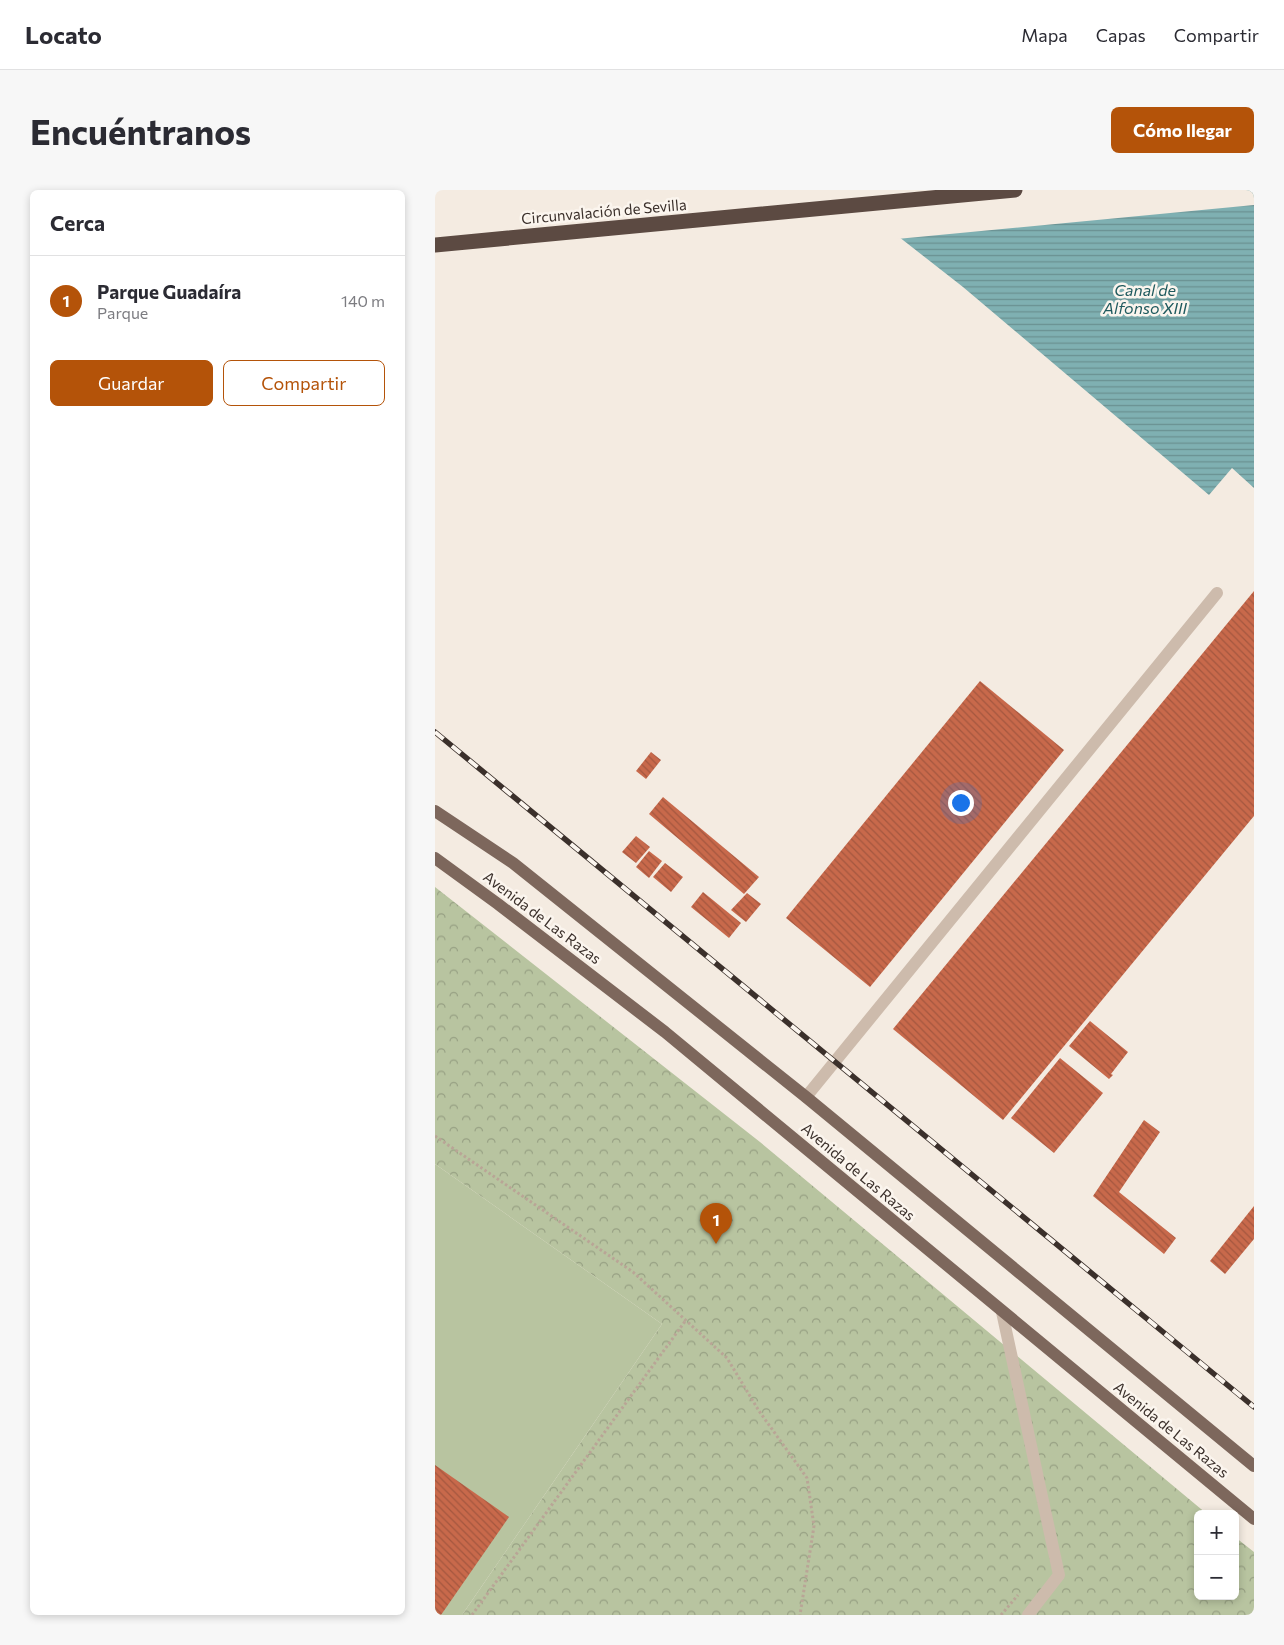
<!DOCTYPE html>
<html lang="es">
<meta charset="utf-8">
<style>
body{margin:0;font-family:Commissioner,sans-serif;background:#f7f7f7;color:#2b2b33}
.controls{position:absolute;right:15px;bottom:15px;display:grid;overflow:hidden;border-radius:8px;box-shadow:0 2px 8px #0003}
.controls button{width:45px;height:45px;display:grid;place-items:center;padding:0;border:0;border-bottom:1px solid #e1e1e2;background:#fff;color:#2b2b33;font:25px sans-serif}
.you{position:absolute;left:525px;top:612px;width:18px;height:18px;margin:-12px;border:4px solid #fff;border-radius:50%;background:#1a73e8;box-shadow:0 0 0 8px #1a73e833}
.badge{display:grid;place-items:center;width:32px;height:32px;border-radius:50%;background:#b45309;color:#fff;font-size:16px;font-weight:700}
.pin{position:absolute;translate:-50% -41px;filter:drop-shadow(0 1px 2px #0008)}
.pin::after{content:'';position:absolute;top:26px;width:18px;height:15px;background:inherit;clip-path:polygon(0 0,100% 0,50% 100%)}
.list{margin:0;padding:0;list-style:none}
h2{display:flex;justify-content:space-between;align-items:center;height:65px;margin:0;padding:0 20px;font-size:21px}
h2 small{font-size:16px;font-weight:400;color:#7c7c81}
.list li{display:grid;grid-template-columns:32px 1fr auto;gap:15px;align-items:center;box-sizing:border-box;height:90px;padding:0 20px;border-top:1px solid #e1e1e2}
.list b{display:block;font-size:19px;white-space:nowrap}
.list p{margin:0;font-size:16px;white-space:nowrap;color:#7c7c81}
.list em{font-size:16px;font-style:normal;color:#7c7c81}
.actions{display:flex;gap:10px;padding:15px 20px}
.actions a{flex:1;padding:11px 0;border:1px solid #b45309;border-radius:8px;text-align:center;font-size:18px;color:#b45309}
.actions .main{background:#b45309;color:#fff}
.map{position:relative;flex:none;width:819px;height:1425px;overflow:hidden;border-radius:8px}
header{display:flex;align-items:center;gap:30px;box-sizing:border-box;height:70px;padding:0 25px;background:#fff;border-bottom:1px solid #e1e1e2}
header strong{font-size:24px}
nav{display:flex;gap:28px;margin-inline-start:auto;font-size:18px}
.intro{display:flex;align-items:center;justify-content:space-between;box-sizing:border-box;height:120px;padding:0 30px}
h1{margin:0;font-size:35px}
.button{padding:12px 22px;border-radius:8px;background:#b45309;color:#fff;font-size:18px;font-weight:700}
main{display:flex;gap:30px;padding:0 30px}
aside{flex:1;background:#fff;border-radius:8px;box-shadow:0 2px 8px #0003}
.map>svg:first-child{display:block}
.park{fill:url(#park-crowns)}
.pitch{fill:#b8c4a0}
.water{fill:url(#water-rules)}
.pier{fill:#f4ebe1}
.building{fill:url(#building-back-hatch)}
.lines{fill:none;stroke-linecap:round;stroke-linejoin:round}
.path{stroke:#b9a596;stroke-width:3;stroke-dasharray:2.5 2.5;stroke-linecap:butt}
.minor{stroke:#cdbbac;stroke-width:12}
.major{stroke:#7d675c;stroke-width:12}
.highway{stroke:#5c4a42;stroke-width:15}
.rail-casing{stroke:#3b302b;stroke-width:5.5}
.rail{stroke:#fbf5ee;stroke-width:4;stroke-dasharray:11;stroke-linecap:butt}
.labels{text-anchor:middle;stroke-width:5;stroke-linejoin:round;paint-order:stroke}
.street-label{font-size:15px;fill:#3b302b;stroke:#fbf5ee}
.water-label{font-size:16px;font-style:italic;fill:#1f5a5e;stroke:#fbf5ee}
</style>
<header>
<strong>Locato</strong>
<nav><a>Mapa</a><a>Capas</a><a>Compartir</a></nav>
</header>
<div class="intro"><h1>Encuéntranos</h1><a class="button">Cómo llegar</a></div>
<main>
<aside>
<h2>Cerca<small></small></h2>
<ul class="list">
<li><span class="badge">1</span><div><b>Parque Guadaíra</b><p>Parque</p></div><em>140 m</em></li>
</ul>
<div class="actions"><a class="main">Guardar</a><a>Compartir</a></div>
</aside>
<div class="map">
<svg width="819" height="1425" viewBox="0 0 819 1425">
<defs>
<pattern id="park-crowns" width="20" height="18" patternUnits="userSpaceOnUse" patternTransform="scale(1.25)"><rect width="20" height="18" fill="#b8c4a0"/><path d="M2 6a3 3 0 1 1 6 0M12 15a3 3 0 1 1 6 0" fill="none" stroke="#97a083"/></pattern>
<pattern id="water-rules" width="6" height="5" patternUnits="userSpaceOnUse" patternTransform="scale(1.25)"><rect width="6" height="5" fill="#7fb0b2"/><path d="M0 2.5h6" fill="none" stroke="#699091"/></pattern>
<pattern id="building-back-hatch" width="6" height="6" patternUnits="userSpaceOnUse" patternTransform="scale(1.25)"><rect width="6" height="6" fill="#c8694b"/><path d="M-1 5l2 2M0 0l6 6M5-1l2 2" fill="none" stroke="#a4573f"/></pattern>
</defs>
<rect width="100%" height="100%" fill="#f4ebe1"/>
<!-- park -->
<polygon class="park" points="0,697 325,952 772,1324 763,1324 763,1406 800,1406 800,1347 819,1362 819,1425 27,1425 227,1134 0,974"/>
<!-- pitch -->
<polygon class="pitch" points="0,974 227,1134 27,1425 0,1425"/>
<!-- water -->
<polygon class="water" points="404,0 819,0 819,298 797,278 774,305 528,97"/>
<!-- pier -->
<polygon class="pier" points="401,0 819,0 819,15 462,49"/>
<!-- building -->
<g class="building">
<polygon points="819,401 819,626 568,930 458,839"/>
<polygon points="545,491 629,560 435,797 351,728"/>
<polygon points="216,562 226,570 211,589 201,581"/>
<polygon points="228,607 324,687 309,704 214,624"/>
<polygon points="201,646 215,657 201,673 187,662"/>
<polygon points="214,661 227,671 214,688 201,677"/>
<polygon points="230,673 248,687 236,702 218,687"/>
<polygon points="268,702 306,733 294,748 256,717"/>
<polygon points="312,703 326,714 311,732 296,720"/>
<polygon points="655,831 693,862 676,884 678,885 674,889 634,856"/>
<polygon points="625,868 668,903 619,963 576,928"/>
<polygon points="709,930 725,942 684,1002 741,1048 729,1064 658,1006"/>
<polygon points="819,1016 819,1049 790,1084 775,1071"/>
<polygon points="0,1275 74,1327 6,1425 0,1425"/>
</g>
<g class="lines">
<!-- path -->
<g class="path">
<polyline points="0,946 198,1082 292,1168 324,1221 372,1288 379,1336 365,1425"/>
<polyline points="37,1425 251,1130"/>
<polyline points="566,1425 583,1405"/>
</g>
<!-- minor -->
<g class="minor">
<polyline points="371,907 782,403"/>
<polyline points="567,1122 624,1385 593,1425"/>
</g>
<!-- major -->
<g class="major">
<polyline points="0,621 78,673 371,907 819,1276"/>
<polyline points="0,668 63,714 230,842 819,1329"/>
</g>
<!-- highway -->
<polyline class="highway" points="0,55 580,0"/>
<!-- rail casing -->
<g class="rail-casing">
<polyline id="rail" points="0,542 819,1217"/>
</g>
<!-- rail -->
<use href="#rail" class="rail"/>
</g>
<g class="labels">
<!-- street labels -->
<g class="street-label">
<text transform="translate(169 22) rotate(-5)" y="5">Circunvalación de Sevilla</text>
<text transform="translate(107 728) rotate(37)" y="5">Avenida de Las Razas</text>
<text transform="translate(423 982) rotate(40)" y="5">Avenida de Las Razas</text>
<text transform="translate(736 1240) rotate(39)" y="5">Avenida de Las Razas</text>
</g>
<!-- water labels -->
<g class="water-label">
<text x="710" y="106">Canal de<tspan x="710" dy="18">Alfonso XIII</tspan></text>
</g>
</g>
</svg>
<div class="controls">
<button>+</button>
<button>−</button>
</div>
<div class="you"></div>
<div class="pin badge" style="left:281px;top:1054px">1</div>
</div>
</main>
